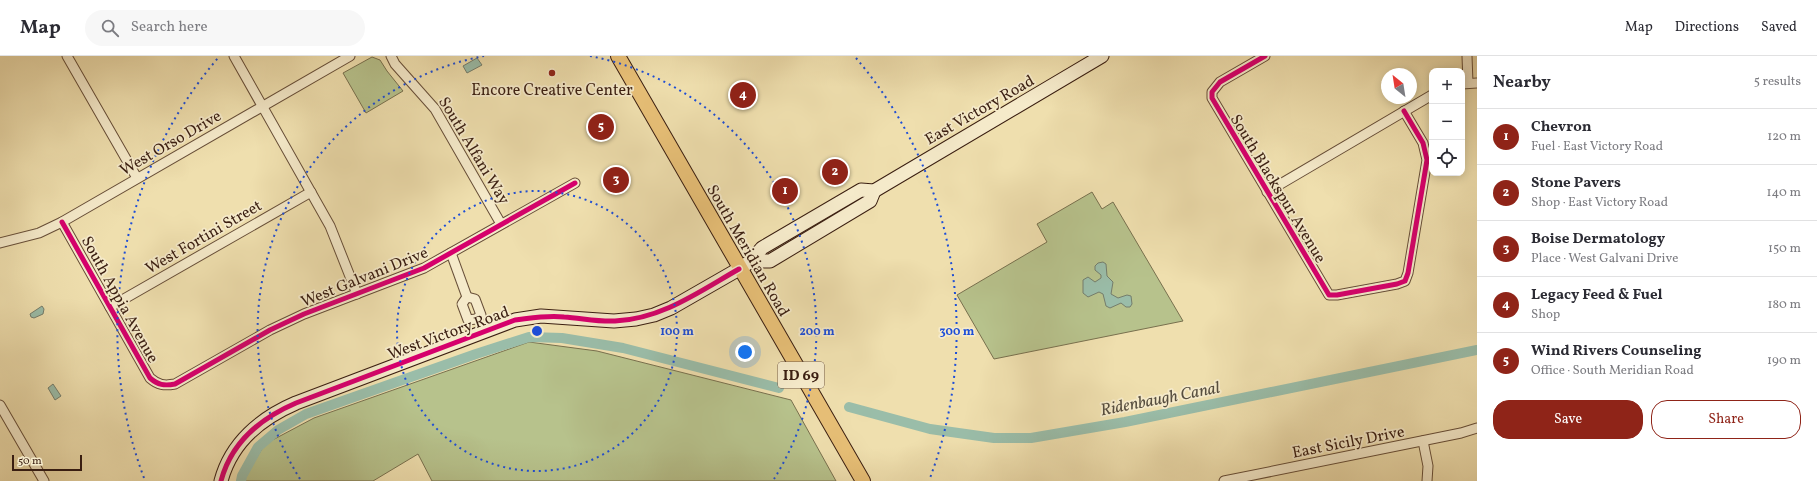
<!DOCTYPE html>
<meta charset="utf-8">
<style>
body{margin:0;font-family:Vollkorn,serif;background:#f7f7f7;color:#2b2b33}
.controls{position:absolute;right:12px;top:12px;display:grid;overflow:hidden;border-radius:8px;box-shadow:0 2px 10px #0003}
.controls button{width:36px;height:36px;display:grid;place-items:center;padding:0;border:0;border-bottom:1px solid #e1e1e2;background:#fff;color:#2b2b33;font:20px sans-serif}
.compass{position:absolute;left:1381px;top:12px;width:36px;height:36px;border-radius:50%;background:#fff;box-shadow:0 2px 10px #0003;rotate:330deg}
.scale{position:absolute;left:12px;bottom:10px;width:70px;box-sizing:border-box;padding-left:4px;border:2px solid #3a1e11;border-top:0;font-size:11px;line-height:14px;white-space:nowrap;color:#3a1e11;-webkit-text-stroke:3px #f5eaca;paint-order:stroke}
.you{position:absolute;left:745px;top:296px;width:14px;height:14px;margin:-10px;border:3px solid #fff;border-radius:50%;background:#1a73e8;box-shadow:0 0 0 6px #1a73e833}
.badge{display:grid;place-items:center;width:26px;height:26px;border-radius:50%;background:#8f2418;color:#fff;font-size:13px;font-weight:700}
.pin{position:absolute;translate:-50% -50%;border:2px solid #fff;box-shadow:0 1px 4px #0006}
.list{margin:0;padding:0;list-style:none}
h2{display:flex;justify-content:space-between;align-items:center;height:52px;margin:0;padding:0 16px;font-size:17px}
h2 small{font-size:13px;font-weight:400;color:#7c7c81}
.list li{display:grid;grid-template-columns:26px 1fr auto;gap:12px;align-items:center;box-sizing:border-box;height:56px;padding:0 16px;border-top:1px solid #e1e1e2}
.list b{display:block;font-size:15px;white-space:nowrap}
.list p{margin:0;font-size:13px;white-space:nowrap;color:#7c7c81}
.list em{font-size:13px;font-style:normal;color:#7c7c81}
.actions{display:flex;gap:8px;padding:12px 16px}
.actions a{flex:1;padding:9px 0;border:1px solid #8f2418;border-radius:16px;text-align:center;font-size:14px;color:#8f2418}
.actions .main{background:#8f2418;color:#fff}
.icon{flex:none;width:22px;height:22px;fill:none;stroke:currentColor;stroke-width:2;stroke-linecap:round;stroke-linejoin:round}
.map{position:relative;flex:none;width:1477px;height:425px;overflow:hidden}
header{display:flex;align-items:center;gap:24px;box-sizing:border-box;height:56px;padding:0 20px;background:#fff;border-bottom:1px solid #e1e1e2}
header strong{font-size:19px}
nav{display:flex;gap:22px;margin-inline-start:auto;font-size:14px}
.search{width:280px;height:36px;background:#f7f7f7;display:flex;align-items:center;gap:10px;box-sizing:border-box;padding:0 14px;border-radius:22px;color:#7c7c81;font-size:15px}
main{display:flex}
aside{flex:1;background:#fff}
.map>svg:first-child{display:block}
.green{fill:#b7c28c;stroke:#78704e}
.water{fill:#9abda9;stroke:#747d6c}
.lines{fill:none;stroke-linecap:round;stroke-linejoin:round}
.canal{stroke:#9abda9;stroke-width:10}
.street-casing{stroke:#674e38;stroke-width:11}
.secondary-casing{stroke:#3a1e11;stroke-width:15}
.primary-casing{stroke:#3a1e11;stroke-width:16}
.street{stroke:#f5eaca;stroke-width:9}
.secondary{stroke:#f5eaca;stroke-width:13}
.primary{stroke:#e8c077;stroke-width:14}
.cycleway-casing{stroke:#f5eaca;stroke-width:8}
.cycleway{stroke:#d6006c;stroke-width:5}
.ring{fill:none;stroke:#1d4ed8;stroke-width:2;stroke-dasharray:2 4}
.poi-dot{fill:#8f2418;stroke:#f5eaca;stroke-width:1.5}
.labels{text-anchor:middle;stroke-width:3.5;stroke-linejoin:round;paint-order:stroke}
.shield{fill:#f5eaca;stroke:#725b48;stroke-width:1}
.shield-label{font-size:15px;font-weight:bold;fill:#3a1e11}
.poi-label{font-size:16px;fill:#3a1e11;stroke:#f5eaca}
.street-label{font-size:16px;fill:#3a1e11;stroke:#f5eaca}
.water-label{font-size:17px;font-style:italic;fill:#574e3f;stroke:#f5eaca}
.centre{fill:#1d4ed8;stroke:#f5eaca;stroke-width:2}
.ring-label{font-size:12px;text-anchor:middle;font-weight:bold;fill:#1d4ed8;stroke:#f5eaca;stroke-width:3.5;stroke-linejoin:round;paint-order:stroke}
</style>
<header>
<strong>Map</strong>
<div class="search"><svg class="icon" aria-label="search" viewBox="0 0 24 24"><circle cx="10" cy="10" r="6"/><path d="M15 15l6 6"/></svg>Search here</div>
<nav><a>Map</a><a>Directions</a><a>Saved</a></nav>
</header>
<main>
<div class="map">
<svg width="1477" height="425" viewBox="0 0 1477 425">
<rect width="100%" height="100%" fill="#efdfae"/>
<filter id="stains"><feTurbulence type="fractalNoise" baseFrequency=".005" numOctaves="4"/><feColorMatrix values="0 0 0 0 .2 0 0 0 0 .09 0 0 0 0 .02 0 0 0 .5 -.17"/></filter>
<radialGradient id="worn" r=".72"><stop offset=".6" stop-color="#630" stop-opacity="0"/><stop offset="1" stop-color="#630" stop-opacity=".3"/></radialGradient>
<!-- green -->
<g class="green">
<polygon points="372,1 380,4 387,15 403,35 366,57 343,17"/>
<polygon points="1092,136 1102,153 1113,146 1183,265 994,303 957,239 1047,186 1037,168"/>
<polygon points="529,286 597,295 791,344 836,425 432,425 418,398 373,425 242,425 265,388 314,362"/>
</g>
<!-- water -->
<g class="water">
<polygon points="477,2 482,9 467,17 463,10"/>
<polygon points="1103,206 1106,208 1107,220 1113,226 1111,238 1118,242 1127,239 1131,240 1132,248 1130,251 1126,251 1121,247 1110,252 1106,250 1103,238 1099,236 1088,241 1083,237 1083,224 1088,221 1095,226 1101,222 1101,219 1095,214 1095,210 1098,207"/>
<polygon points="42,250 44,253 43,258 34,262 31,261 30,258"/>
<polygon points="53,328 61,340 55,344 48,332"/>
</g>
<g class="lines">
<!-- canal -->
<g class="canal">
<polyline points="849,351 930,373 994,382 1031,382 1125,366 1477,294"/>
<polyline points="241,425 242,420 258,391 278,374 306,358 476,298 529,281 562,282 623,292 779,332"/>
</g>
<!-- street casing -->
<g class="street-casing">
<g id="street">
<polyline points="67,0 137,122"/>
<polyline points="234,0 330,170 357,238"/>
<polyline points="391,0 395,8 435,53 501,168"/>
<polyline points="1265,0 1220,26 1212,36 1212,42 1329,239 1337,239 1397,228 1405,225 1408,217 1427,104 1423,87 1404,55"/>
<polyline points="1467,0 1468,27"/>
<polyline points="1462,28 1477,27"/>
<polyline points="1267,136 1432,39"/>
<path d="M62 166 150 322C158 329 164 330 175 328L270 274 304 258 424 212 575 127"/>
<polyline points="0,187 39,177 62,166 350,0"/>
<polyline points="451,197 467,241"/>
<polygon points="467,241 475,243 481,259 476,263 468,264 462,248"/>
<polyline points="110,251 311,136"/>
<polyline points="0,349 44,425"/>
<polyline points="1423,385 1428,410 1427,425"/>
<polyline points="1224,425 1461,377 1477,372"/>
</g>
</g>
<!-- secondary casing -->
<g class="secondary-casing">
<g id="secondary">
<polyline points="751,205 770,205 870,145 874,135"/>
<path d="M221 425C231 387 261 362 296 347L515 264 541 260 614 265 636 263 654 259 671 252 739 213 751 205 762 192 861 134 874 135 1102 0"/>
</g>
</g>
<!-- primary casing -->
<g class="primary-casing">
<polyline id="primary" points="618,0 863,425"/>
</g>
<!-- street -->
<use href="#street" class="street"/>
<!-- secondary -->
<use href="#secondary" class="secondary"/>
<!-- primary -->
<use href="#primary" class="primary"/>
<!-- cycleway casing -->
<g class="cycleway-casing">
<g id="cycleway">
<polyline points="1265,0 1220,26 1212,36 1212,42 1329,239 1337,239 1397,228 1405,225 1408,217 1427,104 1423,87 1404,55"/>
<path d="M62 166 150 322C158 329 164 330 175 328L270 274 304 258 424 212 575 127"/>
<path d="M221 425C231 387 261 362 296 347L515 264C532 262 547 259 564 261 581 262 598 266 615 265 662 263 700 235 739 213"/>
</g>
</g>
<!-- cycleway -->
<use href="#cycleway" class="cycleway"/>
</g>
<!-- distance rings -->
<g class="ring">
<circle cx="537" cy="275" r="140"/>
<path d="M300 423A280 280 0 0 1 484 0M590 0A280 280 0 0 1 774 423"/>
<path d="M144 422A420 420 0 0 1 218 2M856 2A420 420 0 0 1 930 422"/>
</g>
<!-- markers -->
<circle class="poi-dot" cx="552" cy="17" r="4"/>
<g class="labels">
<!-- shield labels -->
<rect class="shield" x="778" y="306" width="46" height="26" rx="3"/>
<g class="shield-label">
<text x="801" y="324">ID 69</text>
</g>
<!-- poi labels -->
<g class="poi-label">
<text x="552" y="39">Encore Creative Center</text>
</g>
<!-- street labels -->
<g class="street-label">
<text transform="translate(979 53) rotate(-30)" y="6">East Victory Road</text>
<text transform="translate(170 86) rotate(-30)" y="6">West Orso Drive</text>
<text transform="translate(475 94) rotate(59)" y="6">South Alfani Way</text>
<text transform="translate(1279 132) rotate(59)" y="6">South Blackspur Avenue</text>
<text transform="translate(203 180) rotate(-30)" y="6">West Fortini Street</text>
<text transform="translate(749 194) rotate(60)" y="6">South Meridian Road</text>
<text transform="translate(364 220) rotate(-22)" y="6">West Galvani Drive</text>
<text transform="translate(121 243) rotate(61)" y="6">South Appia Avenue</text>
<text transform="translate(448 276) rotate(-20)" y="6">West Victory Road</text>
<text transform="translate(1348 385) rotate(-11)" y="6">East Sicily Drive</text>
</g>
<!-- water labels -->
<g class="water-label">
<text transform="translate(1160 342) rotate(-11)" y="6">Ridenbaugh Canal</text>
</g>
</g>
<circle cx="537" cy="275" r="6" class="centre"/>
<g class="ring-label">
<text x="677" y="279">100 m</text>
<text x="817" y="279">200 m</text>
<text x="957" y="279">300 m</text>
</g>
<rect width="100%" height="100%" filter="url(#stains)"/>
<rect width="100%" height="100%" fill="url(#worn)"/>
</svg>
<div class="controls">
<button>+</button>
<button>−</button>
<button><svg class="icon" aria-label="locate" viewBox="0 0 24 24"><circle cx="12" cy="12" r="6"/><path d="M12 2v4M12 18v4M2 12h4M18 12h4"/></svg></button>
</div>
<svg class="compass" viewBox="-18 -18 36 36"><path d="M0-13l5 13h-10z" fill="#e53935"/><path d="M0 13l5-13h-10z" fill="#7c7c81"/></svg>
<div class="scale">50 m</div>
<div class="you"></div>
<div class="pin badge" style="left:785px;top:135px">1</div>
<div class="pin badge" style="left:835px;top:116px">2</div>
<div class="pin badge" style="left:616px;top:124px">3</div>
<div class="pin badge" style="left:743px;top:39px">4</div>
<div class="pin badge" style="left:601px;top:71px">5</div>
</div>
<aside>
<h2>Nearby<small>5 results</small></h2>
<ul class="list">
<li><span class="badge">1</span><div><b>Chevron</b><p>Fuel · East Victory Road</p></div><em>120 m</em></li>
<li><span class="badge">2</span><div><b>Stone Pavers</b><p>Shop · East Victory Road</p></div><em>140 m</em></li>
<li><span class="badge">3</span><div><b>Boise Dermatology</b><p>Place · West Galvani Drive</p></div><em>150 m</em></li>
<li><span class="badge">4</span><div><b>Legacy Feed &amp; Fuel</b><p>Shop</p></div><em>180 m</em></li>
<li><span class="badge">5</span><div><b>Wind Rivers Counseling</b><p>Office · South Meridian Road</p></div><em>190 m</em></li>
</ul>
<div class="actions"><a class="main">Save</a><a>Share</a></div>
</aside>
</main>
